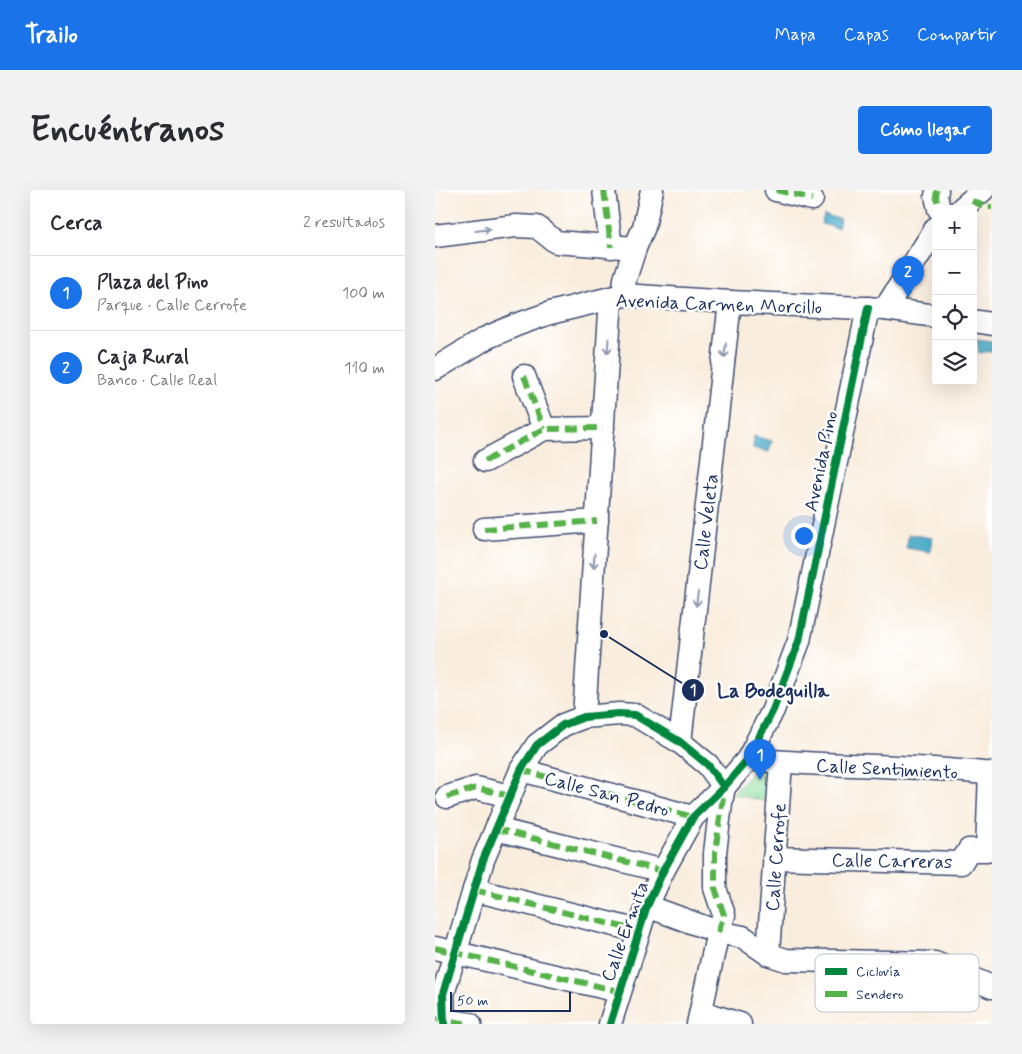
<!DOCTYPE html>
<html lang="es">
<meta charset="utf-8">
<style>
body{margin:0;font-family:Mynerve,sans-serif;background:#f2f2f3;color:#2b2b33}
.controls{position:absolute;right:15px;top:15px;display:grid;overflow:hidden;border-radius:5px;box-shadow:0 5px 20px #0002}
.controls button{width:45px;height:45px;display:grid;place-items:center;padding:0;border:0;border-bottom:1px solid #e1e1e2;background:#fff;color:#2b2b33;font:25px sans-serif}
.scale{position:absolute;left:15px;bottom:12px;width:121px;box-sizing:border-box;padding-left:5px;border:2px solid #1b2f5e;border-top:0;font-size:14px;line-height:18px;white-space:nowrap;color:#1b2f5e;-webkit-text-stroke:4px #fff;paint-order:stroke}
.you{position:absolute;left:368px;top:345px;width:18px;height:18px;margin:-12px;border:4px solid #fff;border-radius:50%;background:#1a73e8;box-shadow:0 0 0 8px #1a73e833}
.badge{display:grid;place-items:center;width:32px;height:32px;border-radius:50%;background:#1a73e8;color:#fff;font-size:16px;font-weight:700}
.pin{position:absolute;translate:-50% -41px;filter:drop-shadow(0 1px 2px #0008)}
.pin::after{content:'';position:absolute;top:26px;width:18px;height:15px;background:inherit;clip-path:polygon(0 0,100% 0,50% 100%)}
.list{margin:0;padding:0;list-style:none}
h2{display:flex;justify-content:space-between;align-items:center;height:65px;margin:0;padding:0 20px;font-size:21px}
h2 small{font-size:16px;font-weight:400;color:#7c7c81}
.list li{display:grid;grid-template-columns:32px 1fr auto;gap:15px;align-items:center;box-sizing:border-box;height:75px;padding:0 20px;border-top:1px solid #e1e1e2}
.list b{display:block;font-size:19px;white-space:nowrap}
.list p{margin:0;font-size:16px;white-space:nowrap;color:#7c7c81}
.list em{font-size:16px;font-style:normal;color:#7c7c81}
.icon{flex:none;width:28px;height:28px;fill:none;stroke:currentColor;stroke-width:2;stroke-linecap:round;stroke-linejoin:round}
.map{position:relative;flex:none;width:557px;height:834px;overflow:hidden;border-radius:5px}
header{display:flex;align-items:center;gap:30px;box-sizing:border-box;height:70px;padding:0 25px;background:#1a73e8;color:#fff}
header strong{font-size:24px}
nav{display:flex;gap:28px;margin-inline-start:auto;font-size:18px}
.intro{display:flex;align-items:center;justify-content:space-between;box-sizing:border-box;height:120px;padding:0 30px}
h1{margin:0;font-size:35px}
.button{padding:12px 22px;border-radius:5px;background:#1a73e8;color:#fff;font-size:18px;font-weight:700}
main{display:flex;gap:30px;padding:0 30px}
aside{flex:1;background:#fff;border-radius:5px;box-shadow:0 5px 20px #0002}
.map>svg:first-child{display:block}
.green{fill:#91df9d;stroke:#56877e}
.water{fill:#49aac8;stroke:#326c93}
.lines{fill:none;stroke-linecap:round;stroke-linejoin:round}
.minor-casing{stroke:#3c4c71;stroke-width:25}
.minor{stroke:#fff;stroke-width:22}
.quiet{stroke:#55b248;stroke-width:6;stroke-dasharray:12 6;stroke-linecap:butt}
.cycleway-casing{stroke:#fff;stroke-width:11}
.cycleway{stroke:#00873e;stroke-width:8}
.oneway{stroke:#8d97ae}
.labels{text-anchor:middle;stroke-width:5;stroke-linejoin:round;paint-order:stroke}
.street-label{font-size:19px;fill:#1b2f5e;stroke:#fff}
.key{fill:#fff;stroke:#bbc1cf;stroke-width:1}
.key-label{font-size:14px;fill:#1b2f5e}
.leader{fill:none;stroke:#1b2f5e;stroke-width:2}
.callout-dot{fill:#1b2f5e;stroke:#fff;stroke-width:2}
.mark-label{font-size:15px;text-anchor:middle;font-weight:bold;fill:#fff}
.callout-label{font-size:20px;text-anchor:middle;font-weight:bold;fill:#1b2f5e;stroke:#fff;stroke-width:5;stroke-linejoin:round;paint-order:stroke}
</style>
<header>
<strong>Trailo</strong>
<nav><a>Mapa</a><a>Capas</a><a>Compartir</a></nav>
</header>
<div class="intro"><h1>Encuéntranos</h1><a class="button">Cómo llegar</a></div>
<main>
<aside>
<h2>Cerca<small>2 resultados</small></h2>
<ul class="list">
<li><span class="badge">1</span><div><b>Plaza del Pino</b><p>Parque · Calle Cerrofe</p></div><em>100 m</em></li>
<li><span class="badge">2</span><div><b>Caja Rural</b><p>Banco · Calle Real</p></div><em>110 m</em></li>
</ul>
</aside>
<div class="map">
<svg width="557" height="834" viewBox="0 0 557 834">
<rect width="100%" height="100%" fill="#fff"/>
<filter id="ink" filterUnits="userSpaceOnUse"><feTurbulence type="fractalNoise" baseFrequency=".02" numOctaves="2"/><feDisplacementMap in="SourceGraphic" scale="10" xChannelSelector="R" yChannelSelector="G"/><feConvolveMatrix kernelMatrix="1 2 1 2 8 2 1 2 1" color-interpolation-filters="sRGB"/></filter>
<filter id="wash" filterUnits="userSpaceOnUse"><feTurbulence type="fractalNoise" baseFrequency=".0096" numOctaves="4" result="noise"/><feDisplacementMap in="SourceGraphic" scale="20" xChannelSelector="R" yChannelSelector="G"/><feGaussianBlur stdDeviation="1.12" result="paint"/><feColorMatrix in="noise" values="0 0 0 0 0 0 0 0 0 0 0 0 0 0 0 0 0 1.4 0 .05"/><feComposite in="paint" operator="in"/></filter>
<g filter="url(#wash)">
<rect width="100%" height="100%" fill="#f9eddd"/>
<!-- green -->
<polygon class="green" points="325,574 342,576 338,613 298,604"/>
<!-- water -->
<g class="water">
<polygon points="389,25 405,29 403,38 386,34"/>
<polygon points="542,149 557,151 557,161 544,163"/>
<polygon points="319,246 337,251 334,262 318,258"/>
<polygon points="474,344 497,348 495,362 471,358"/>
</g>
</g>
<g filter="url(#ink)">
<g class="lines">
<!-- minor casing -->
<g class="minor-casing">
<g id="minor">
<polyline points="169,0 176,57"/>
<polyline points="341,0 377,9"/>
<polyline points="502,0 501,6 504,19"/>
<polyline points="526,19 548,0"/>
<polyline points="0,46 81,36 102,37 121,52 200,58"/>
<polyline points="188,105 190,89 200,58 209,37 217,0"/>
<polyline points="450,119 501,38"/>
<polyline points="538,131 557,134"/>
<polyline points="0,179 51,148 81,135 115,123 188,105 295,112 450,119 501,126"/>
<polyline points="89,186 109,239"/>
<polyline points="50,271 109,239 168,238"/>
<polyline points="49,339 162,331"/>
<polyline points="149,527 176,108"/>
<polyline points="245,552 295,112"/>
<path d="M313 569C394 577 476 574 557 584"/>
<polyline points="86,580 258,627"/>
<polyline points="12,607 41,598 75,606"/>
<polyline points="61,639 228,681"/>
<polyline points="339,668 526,673 534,660 552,660 555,583"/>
<polyline points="39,700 204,741"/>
<polyline points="212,716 283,742 308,747 333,764 351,770 500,773 557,797"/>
<polyline points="0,758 184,801"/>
<polyline points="333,764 346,572"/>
<polyline points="266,822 305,834"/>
<polyline points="0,829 35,834"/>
<polyline points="9,834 8,804 48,670 86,580 102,555 128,535 149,527 184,524 200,525 245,552 273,575 289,597 286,613 280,663 280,698 289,725 283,742 263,834"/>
<polyline points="175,834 212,716 228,681 258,627 289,597 313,569 338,520 364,451 433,118"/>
</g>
</g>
<!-- minor -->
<use href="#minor" class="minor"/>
<!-- quiet -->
<g class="quiet">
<polyline points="169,0 176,57"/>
<polyline points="341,0 377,9"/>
<polyline points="502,0 501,6 504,19"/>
<polyline points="537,11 551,17 557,17"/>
<polyline points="89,186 109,239"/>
<polyline points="50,271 109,239 168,238"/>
<polyline points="49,339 162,331"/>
<polyline points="86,580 258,627"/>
<polyline points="12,607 41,598 75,606"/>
<polyline points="61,639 228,681"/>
<polyline points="39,700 204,741"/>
<polyline points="283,742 289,725 280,698 280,663 289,600"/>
<polyline points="0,758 184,801"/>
<polyline points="0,829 35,834"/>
</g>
<!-- cycleway casing -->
<g class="cycleway-casing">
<g id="cycleway">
<polyline points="9,834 8,804 48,670 86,580 102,555 128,535 149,527 184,524 200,525 245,552 273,575 289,597"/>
<polyline points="175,834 212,716 228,681 258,627 289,597 313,569 338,520 364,451 433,118"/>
</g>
</g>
<!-- cycleway -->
<use href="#cycleway" class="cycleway"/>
</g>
<!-- one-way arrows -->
<defs><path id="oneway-shaft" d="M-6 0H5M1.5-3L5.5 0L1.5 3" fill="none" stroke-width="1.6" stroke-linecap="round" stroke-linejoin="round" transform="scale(1.25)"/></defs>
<g class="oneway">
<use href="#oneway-shaft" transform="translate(48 40) rotate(-7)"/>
<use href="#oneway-shaft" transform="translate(173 156) rotate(94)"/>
<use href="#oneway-shaft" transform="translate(290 161) rotate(97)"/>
<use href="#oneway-shaft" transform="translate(159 371) rotate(94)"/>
<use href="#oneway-shaft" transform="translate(262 409) rotate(97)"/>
</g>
</g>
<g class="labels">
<!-- street labels -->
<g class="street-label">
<text transform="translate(284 113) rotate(2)" y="7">Avenida Carmen Morcillo</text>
<text transform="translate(385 271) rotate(-78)" y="7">Avenida Pino</text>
<text transform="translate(270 332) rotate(-83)" y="7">Calle Veleta</text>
<text transform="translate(452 578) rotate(3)" y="7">Calle Sentimiento</text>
<text transform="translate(172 603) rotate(15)" y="7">Calle San Pedro</text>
<text transform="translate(340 667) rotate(-86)" y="7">Calle Cerrofe</text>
<text transform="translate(457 670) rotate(1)" y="7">Calle Carreras</text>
<text transform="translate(189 741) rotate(-70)" y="7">Calle Ermita</text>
</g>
</g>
<!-- legend -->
<rect x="380" y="764" width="164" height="58" rx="8" class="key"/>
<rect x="390" y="778" width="22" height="7" fill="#00873e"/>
<rect x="390" y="801" width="22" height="6" fill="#55b248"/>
<g class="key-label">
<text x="421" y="786">Ciclovía</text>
<text x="421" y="809">Sendero</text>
</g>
<!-- callouts -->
<path class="leader" d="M169 444L258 500"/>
<g class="callout-dot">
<circle cx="169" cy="444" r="5"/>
<circle cx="258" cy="500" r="12"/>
</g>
<g class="mark-label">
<text x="258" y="505">1</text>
</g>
<g class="callout-label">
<text x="338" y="507">La Bodeguilla</text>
</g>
</svg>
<div class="controls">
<button>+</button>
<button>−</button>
<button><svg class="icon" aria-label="locate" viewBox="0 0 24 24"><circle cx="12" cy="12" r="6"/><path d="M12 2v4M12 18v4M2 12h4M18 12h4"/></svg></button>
<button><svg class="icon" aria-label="layers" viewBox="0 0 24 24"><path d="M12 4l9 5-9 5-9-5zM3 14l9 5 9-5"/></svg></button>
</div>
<div class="scale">50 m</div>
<div class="you"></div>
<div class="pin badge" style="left:325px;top:590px">1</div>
<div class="pin badge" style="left:473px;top:107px">2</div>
</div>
</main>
